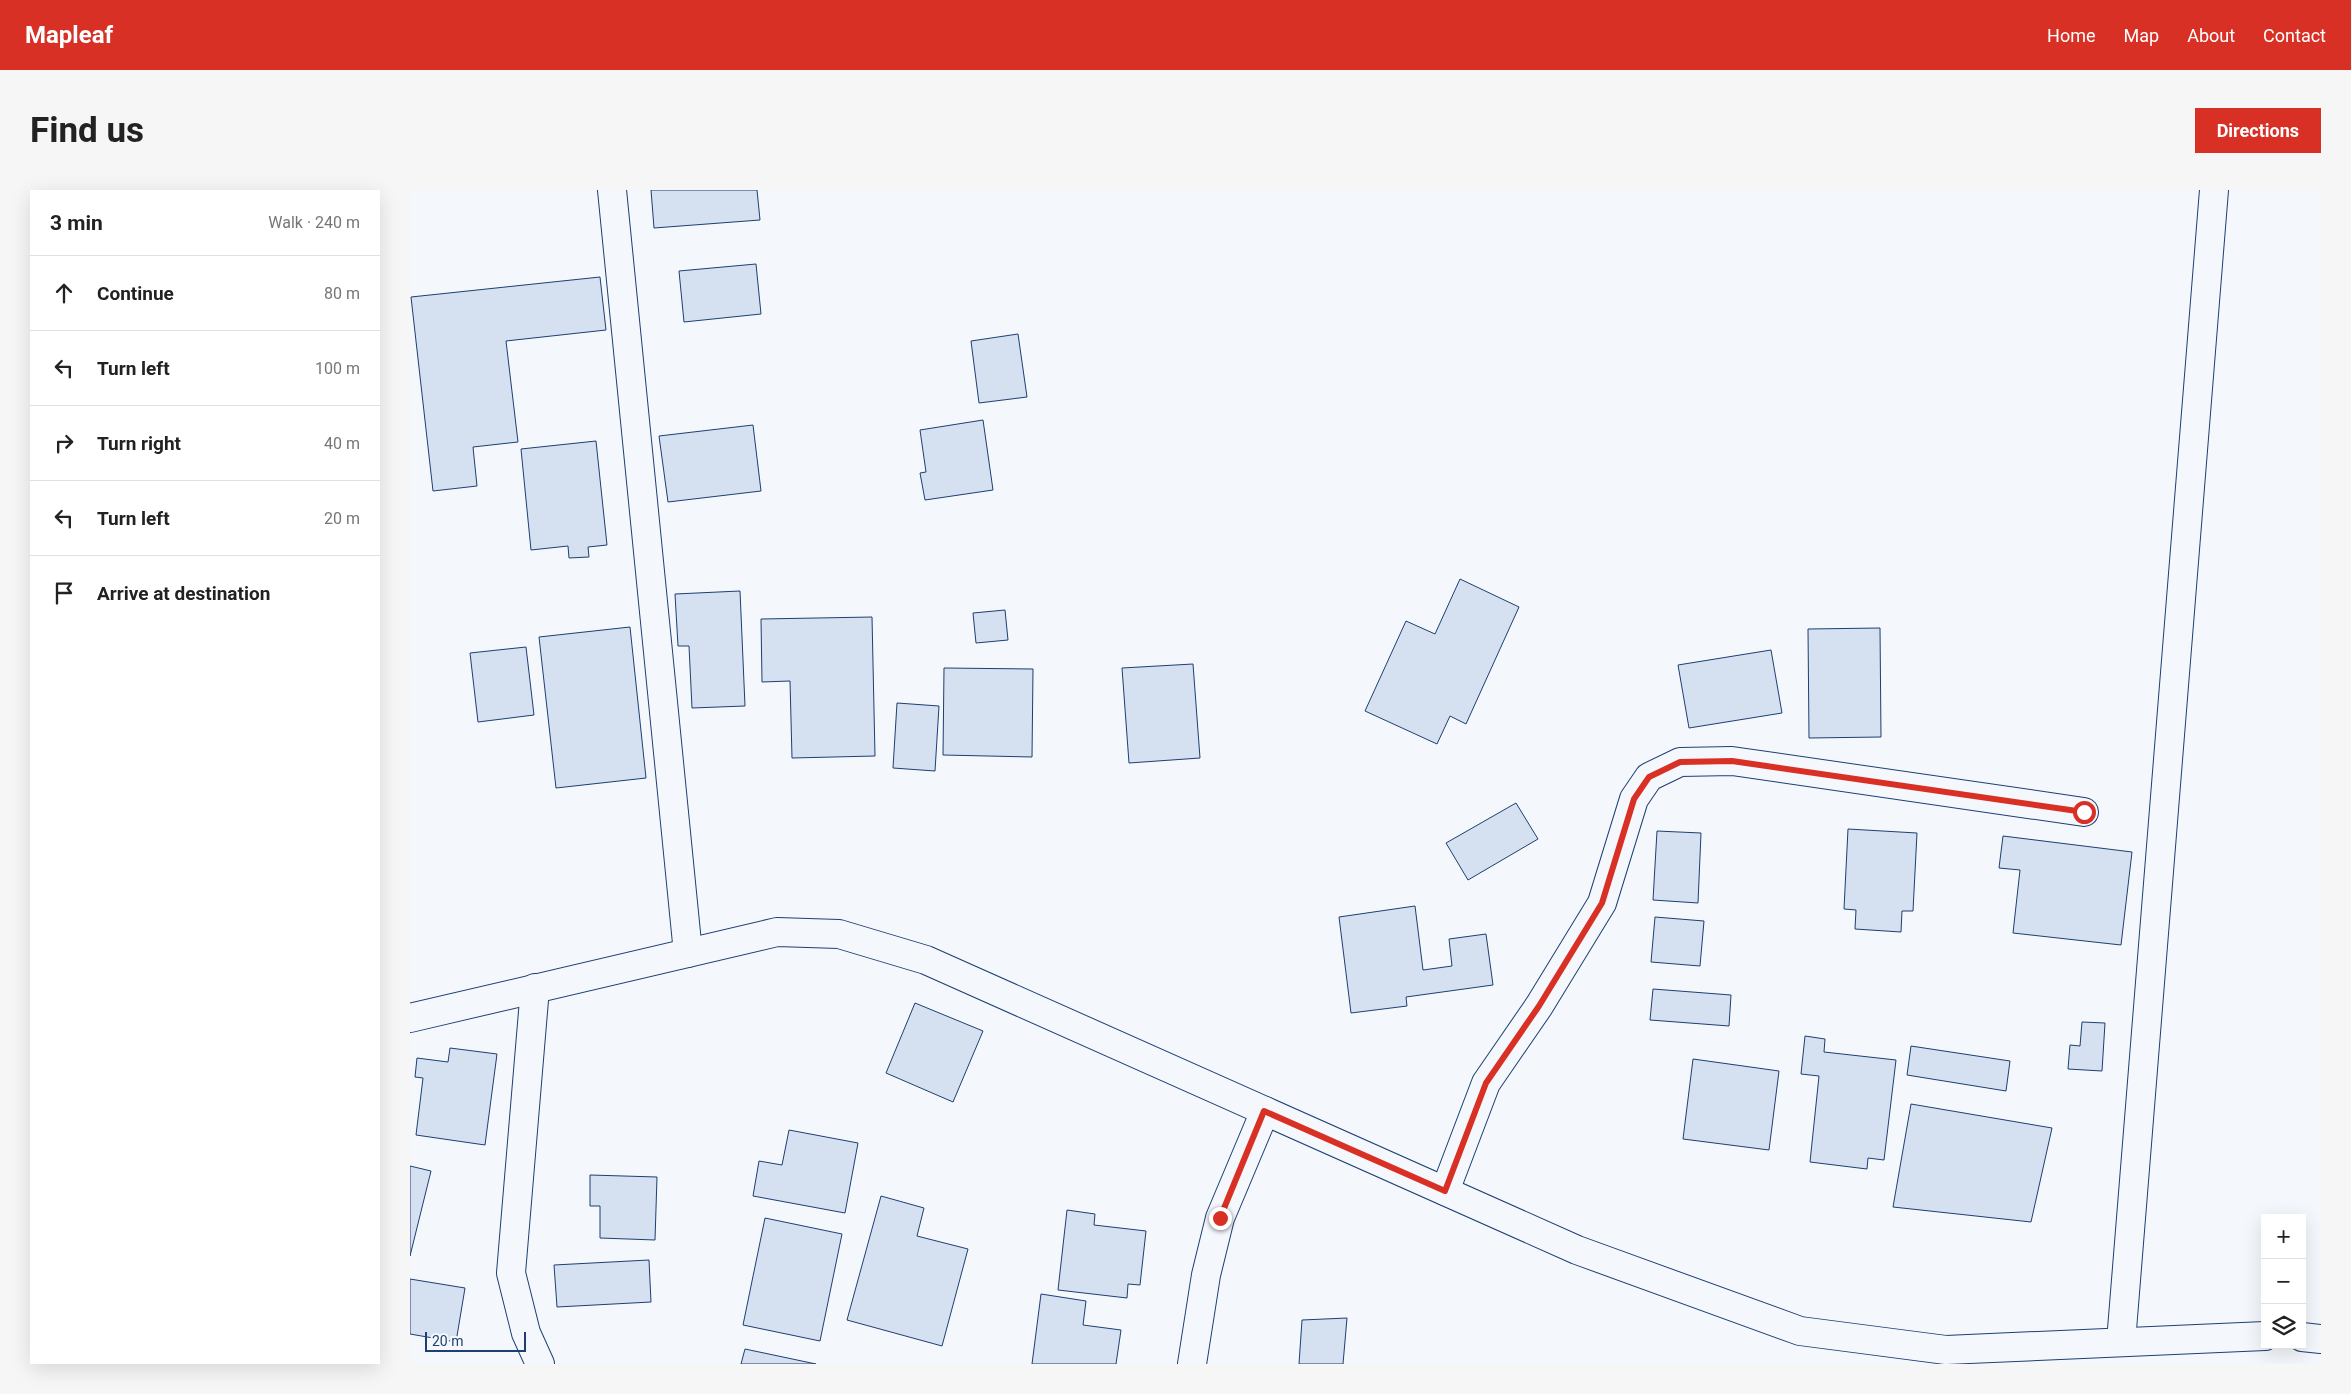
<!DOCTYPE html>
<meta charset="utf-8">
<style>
body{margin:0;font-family:Roboto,sans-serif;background:#f6f6f6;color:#222}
.controls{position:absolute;right:15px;bottom:15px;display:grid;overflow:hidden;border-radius:0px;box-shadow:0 5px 20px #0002}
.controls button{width:45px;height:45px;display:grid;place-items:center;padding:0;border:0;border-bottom:1px solid #e0e0e0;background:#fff;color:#222;font:25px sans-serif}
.scale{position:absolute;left:15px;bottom:12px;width:101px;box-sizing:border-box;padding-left:5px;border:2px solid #1d3f73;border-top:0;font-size:14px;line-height:18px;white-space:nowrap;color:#1d3f73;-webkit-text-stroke:4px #f4f7fb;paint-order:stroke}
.stop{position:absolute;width:15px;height:15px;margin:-11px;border:4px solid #d93025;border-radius:50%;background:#fff}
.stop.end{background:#d93025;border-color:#fff;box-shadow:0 1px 5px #0008}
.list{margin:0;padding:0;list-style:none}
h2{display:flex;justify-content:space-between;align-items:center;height:65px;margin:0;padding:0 20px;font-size:21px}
h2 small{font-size:16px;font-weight:400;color:#767676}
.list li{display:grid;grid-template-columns:32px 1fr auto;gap:15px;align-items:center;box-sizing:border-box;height:75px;padding:0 20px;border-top:1px solid #e0e0e0}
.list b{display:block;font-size:19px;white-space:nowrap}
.list em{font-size:16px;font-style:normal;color:#767676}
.icon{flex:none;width:28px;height:28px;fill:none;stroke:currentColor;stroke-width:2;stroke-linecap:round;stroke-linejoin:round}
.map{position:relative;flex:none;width:1911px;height:1174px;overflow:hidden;border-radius:0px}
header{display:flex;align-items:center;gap:30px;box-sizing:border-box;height:70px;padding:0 25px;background:#d93025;color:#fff}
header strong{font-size:24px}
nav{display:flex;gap:28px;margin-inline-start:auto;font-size:18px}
.intro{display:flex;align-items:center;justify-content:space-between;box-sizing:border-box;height:120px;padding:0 30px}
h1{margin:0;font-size:35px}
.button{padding:12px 22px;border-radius:0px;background:#d93025;color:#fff;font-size:18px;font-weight:700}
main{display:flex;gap:30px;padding:0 30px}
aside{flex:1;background:#fff;border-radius:0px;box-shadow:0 5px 20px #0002}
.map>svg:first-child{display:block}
.building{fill:#d5e0f0;stroke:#1d3f73}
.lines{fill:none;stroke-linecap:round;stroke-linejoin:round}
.street-casing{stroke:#1d3f73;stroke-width:30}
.street{stroke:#f4f7fb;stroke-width:28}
.route{stroke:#d93025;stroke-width:6}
</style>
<header>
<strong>Mapleaf</strong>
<nav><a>Home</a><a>Map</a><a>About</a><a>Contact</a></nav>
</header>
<div class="intro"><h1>Find us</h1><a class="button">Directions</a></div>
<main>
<aside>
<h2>3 min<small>Walk · 240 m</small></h2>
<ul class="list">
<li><svg class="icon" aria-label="ahead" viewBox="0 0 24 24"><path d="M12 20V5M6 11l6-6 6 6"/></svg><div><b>Continue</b></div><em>80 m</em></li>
<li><svg class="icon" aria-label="left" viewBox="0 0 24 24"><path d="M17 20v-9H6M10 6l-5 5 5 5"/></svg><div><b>Turn left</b></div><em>100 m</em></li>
<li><svg class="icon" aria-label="right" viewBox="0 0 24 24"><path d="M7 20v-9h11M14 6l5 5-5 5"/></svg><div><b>Turn right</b></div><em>40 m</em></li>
<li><svg class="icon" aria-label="left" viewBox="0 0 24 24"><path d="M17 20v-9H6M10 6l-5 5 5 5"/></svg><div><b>Turn left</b></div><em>20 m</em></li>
<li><svg class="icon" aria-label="arrive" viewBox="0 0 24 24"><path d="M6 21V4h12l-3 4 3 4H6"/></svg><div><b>Arrive at destination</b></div></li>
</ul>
</aside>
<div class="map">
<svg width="1911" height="1174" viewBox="0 0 1911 1174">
<rect width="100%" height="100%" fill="#f4f7fb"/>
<!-- building -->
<g class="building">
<polygon points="241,0 347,0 350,30 244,38"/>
<polygon points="346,74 351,124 274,132 269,81"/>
<polygon points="190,87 196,140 96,151 108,252 63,257 67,296 23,301 1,107"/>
<polygon points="608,144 617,207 569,213 561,151"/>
<polygon points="573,230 583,300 515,310 510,283 516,282 510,240"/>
<polygon points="343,235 351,301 258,312 249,246"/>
<polygon points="186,251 197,355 178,357 179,367 159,368 158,356 121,360 111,259"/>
<polygon points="1050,389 1109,417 1056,534 1040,526 1027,554 955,521 996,431 1025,444"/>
<polygon points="330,401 335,516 282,518 279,456 268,456 265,404"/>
<polygon points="595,420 598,450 566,453 563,423"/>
<polygon points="462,427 465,566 382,568 380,491 352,492 351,429"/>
<polygon points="220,437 236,588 146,598 129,447"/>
<polygon points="1470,438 1471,547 1399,548 1398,439"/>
<polygon points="116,457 124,525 68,532 60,463"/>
<polygon points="1361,460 1372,523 1279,538 1268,475"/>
<polygon points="783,474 790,568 719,573 712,478"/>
<polygon points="534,478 623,479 622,567 533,565"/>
<polygon points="487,513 529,516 525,581 483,578"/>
<polygon points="1106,613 1128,649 1058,690 1036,653"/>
<polygon points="1438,639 1507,643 1503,721 1492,721 1491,742 1445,739 1446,720 1434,719"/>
<polygon points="1247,641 1291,643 1288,713 1243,710"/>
<polygon points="1593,646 1722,662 1711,755 1603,743 1610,680 1589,678"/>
<polygon points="1005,716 1013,780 1042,776 1039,749 1076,744 1083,795 996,807 997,816 941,823 929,727"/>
<polygon points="1245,727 1294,731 1290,776 1241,772"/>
<polygon points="1243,799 1321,805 1319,836 1240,830"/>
<polygon points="505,813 573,841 543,912 476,883"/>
<polygon points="1672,832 1695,833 1692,881 1658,879 1660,855 1670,856"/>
<polygon points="1395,846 1415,849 1414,862 1486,870 1474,970 1458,968 1457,979 1400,972 1409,886 1391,884"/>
<polygon points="1501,856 1600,871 1596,901 1497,885"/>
<polygon points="40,858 87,864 75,955 6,945 13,888 5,887 7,868 38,872"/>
<polygon points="1283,869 1369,881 1359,960 1273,949"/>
<polygon points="1501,914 1642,938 1621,1032 1483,1017"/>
<polygon points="379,940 448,953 435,1023 343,1006 349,971 372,975"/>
<polygon points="0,976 21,981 0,1066"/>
<polygon points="180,985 247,987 245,1050 190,1048 190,1016 180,1016"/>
<polygon points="471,1006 514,1018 507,1046 558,1059 532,1156 437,1130"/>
<polygon points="657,1020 685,1024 684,1035 736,1041 730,1095 718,1094 717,1108 648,1100"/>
<polygon points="355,1028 432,1044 410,1151 333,1135"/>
<polygon points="239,1070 241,1112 147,1117 144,1075"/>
<polygon points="0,1089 55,1098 46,1152 0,1144"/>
<polygon points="631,1104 676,1111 673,1135 711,1140 706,1174 622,1174"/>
<polygon points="937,1128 933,1174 889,1174 892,1130"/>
<polygon points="335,1159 406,1174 331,1174"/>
</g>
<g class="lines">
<!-- street casing -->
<g class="street-casing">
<g id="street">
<polyline points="202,0 278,763"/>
<polyline points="125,798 101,1083 116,1143 130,1174"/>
<polyline points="0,828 367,742 429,744 516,770 1167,1060 1390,1141 1536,1160 1855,1146"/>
<polyline points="1035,1001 1076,893 1129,816 1192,713 1224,609 1239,587 1270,572 1322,571 1674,622"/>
<polyline points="1892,1147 1911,1149"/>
<polyline points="1711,1152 1804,0"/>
<polyline points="782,1174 796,1085 810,1028 855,921"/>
</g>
</g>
<!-- street -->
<use href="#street" class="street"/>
</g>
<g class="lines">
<!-- route -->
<polyline class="route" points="810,1028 854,921 1035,1001 1076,893 1129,816 1192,713 1224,609 1239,587 1270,572 1322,571 1674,622"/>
</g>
</svg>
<div class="controls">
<button>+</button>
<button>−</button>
<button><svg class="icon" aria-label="layers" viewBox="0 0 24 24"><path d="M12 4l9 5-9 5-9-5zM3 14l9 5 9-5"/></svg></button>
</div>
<div class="scale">20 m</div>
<div class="stop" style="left:1674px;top:622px"></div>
<div class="stop end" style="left:810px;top:1028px"></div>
</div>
</main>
